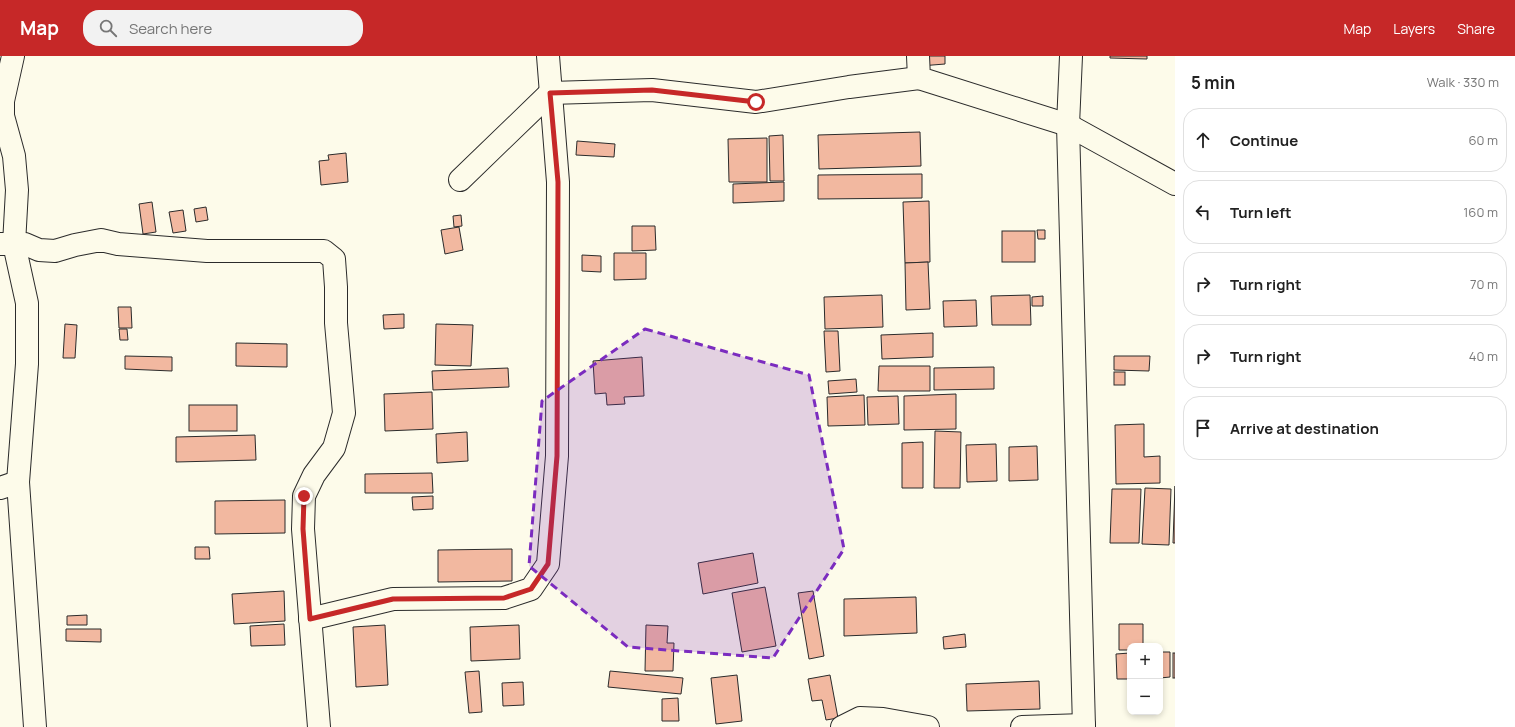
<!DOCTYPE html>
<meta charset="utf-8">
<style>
body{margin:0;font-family:Manrope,sans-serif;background:#f2f2f2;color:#222}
.controls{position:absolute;right:12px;bottom:12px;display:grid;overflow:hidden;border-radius:8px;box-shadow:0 2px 6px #0003}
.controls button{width:36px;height:36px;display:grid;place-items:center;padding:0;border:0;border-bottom:1px solid #e0e0e0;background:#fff;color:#222;font:20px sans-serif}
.stop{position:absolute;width:12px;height:12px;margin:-9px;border:3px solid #c62828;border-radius:50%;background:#fff}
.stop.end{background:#c62828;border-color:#fff;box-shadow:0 1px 4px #0008}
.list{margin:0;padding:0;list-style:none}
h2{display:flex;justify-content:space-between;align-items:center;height:52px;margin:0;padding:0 16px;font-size:17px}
h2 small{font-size:13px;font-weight:400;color:#767676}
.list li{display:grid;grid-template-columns:26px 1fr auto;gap:12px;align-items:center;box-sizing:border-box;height:64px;margin:0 8px 8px;padding:0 8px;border:1px solid #e0e0e0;border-radius:16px}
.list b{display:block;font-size:15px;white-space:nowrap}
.list em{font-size:13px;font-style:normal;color:#767676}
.icon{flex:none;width:22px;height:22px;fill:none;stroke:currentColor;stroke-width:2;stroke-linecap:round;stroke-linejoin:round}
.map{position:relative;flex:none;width:1175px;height:671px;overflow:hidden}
header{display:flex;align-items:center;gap:24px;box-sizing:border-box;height:56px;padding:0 20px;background:#c62828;color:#fff}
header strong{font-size:19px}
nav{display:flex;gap:22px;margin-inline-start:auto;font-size:14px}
.search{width:280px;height:36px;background:#f2f2f2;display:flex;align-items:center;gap:10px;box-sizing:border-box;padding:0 14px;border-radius:16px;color:#767676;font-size:15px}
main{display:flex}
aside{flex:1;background:#fff}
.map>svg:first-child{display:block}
.building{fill:#f2b8a0;stroke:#2b2b2b}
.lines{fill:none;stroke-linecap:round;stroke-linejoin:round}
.minor-casing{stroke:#2b2b2b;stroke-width:24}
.minor{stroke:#fdfbea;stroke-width:22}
.route{stroke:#c62828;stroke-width:5}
.marked{fill:#7b2cbf;fill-opacity:0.2;stroke:#7b2cbf;stroke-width:3;stroke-dasharray:8 5;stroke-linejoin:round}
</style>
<header>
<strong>Map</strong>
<div class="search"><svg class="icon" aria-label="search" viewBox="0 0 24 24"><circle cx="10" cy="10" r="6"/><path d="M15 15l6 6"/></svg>Search here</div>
<nav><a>Map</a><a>Layers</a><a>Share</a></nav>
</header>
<main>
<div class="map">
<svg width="1175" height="671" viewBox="0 0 1175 671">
<rect width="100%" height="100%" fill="#fdfbea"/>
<!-- building -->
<g class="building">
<polygon points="919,0 945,0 945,8 920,10"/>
<polygon points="1110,0 1147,0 1147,3 1110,2"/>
<polygon points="920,76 921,110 819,113 818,79"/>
<polygon points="783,79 784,125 770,125 769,80"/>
<polygon points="767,82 767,126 729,126 728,83"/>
<polygon points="577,85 615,88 614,101 576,99"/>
<polygon points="346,97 348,126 321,129 319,105 329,104 328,99"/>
<polygon points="922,118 922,142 818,143 818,119"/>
<polygon points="784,126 784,145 733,147 733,128"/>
<polygon points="929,145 930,206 905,207 903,146"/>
<polygon points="152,146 156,176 143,178 139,148"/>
<polygon points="206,151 208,164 196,166 194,153"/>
<polygon points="183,154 186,175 173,177 169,156"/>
<polygon points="461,159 462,170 454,171 453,160"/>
<polygon points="632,170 655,170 656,194 632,195"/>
<polygon points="459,171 463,194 445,198 441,174"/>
<polygon points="1037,174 1045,174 1045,183 1038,183"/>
<rect x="1002" y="175" width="33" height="31"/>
<polygon points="614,197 646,197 646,223 614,224"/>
<polygon points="582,199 601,200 601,216 582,215"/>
<polygon points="928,206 930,253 906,254 905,207"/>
<polygon points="882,239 883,271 825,273 824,241"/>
<polygon points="1030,239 1031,269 992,269 991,240"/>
<polygon points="1043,240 1043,250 1032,250 1032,241"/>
<polygon points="976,244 977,270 944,271 943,245"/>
<polygon points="118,251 131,251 132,272 119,272"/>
<polygon points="404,258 404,272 384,273 383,259"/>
<polygon points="65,268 77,269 75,302 63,302"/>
<polygon points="436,268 473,269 471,310 435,309"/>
<polygon points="119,273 127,273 128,284 120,284"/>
<polygon points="824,275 838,275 840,315 826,316"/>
<polygon points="933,277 933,301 882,303 881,279"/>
<polygon points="236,287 287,288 287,311 236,310"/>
<polygon points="125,300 172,301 172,315 125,313"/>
<polygon points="1114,300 1150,300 1149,315 1114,314"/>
<polygon points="642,301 644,340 624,341 625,348 607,349 606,337 595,338 593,305"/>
<polygon points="879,310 930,310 930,335 878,335"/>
<polygon points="994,311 994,333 934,334 934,312"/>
<polygon points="508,312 509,331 433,334 432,315"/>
<rect x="1114" y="316" width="11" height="13"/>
<polygon points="856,323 857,336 829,338 828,325"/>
<polygon points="432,336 433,373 385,375 384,338"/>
<polygon points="956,338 956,373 904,374 904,340"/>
<polygon points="864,339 865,369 828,370 827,341"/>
<polygon points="898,340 899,368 868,369 867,341"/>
<rect x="189" y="349" width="48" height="26"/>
<polygon points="1144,368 1144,401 1160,400 1160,427 1116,428 1115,369"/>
<polygon points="935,375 961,376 960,432 934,432"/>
<polygon points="467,376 468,405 437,407 436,378"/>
<polygon points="255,379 256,404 176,406 176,381"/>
<polygon points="923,386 923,432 902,432 902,387"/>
<polygon points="996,388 997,425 967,426 966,389"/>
<polygon points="1037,390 1038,424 1009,425 1009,391"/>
<polygon points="432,417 433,437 365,437 365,418"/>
<polygon points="1175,430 1175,487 1173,487"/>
<polygon points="1145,432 1171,433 1169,489 1142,488"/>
<polygon points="1112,433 1141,433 1139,487 1110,487"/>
<polygon points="433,440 433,453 413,454 412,441"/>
<polygon points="285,444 285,477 215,478 215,445"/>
<polygon points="195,491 209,491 210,503 195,503"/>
<polygon points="512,493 512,525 438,526 438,494"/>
<polygon points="753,497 758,527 703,538 698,507"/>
<polygon points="765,531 776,590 742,596 732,537"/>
<polygon points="284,535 285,565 234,568 232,538"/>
<polygon points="813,535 824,600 809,603 798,537"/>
<polygon points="916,541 917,577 844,580 844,543"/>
<polygon points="87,559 87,569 67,569 67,560"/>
<polygon points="284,568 285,589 251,590 250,570"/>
<polygon points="1119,568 1143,568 1143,590 1130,590 1130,594 1119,594"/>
<polygon points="385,569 388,629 356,631 353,571"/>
<polygon points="519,569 520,603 471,605 470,571"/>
<polygon points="646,569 668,570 667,587 674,587 673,615 645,615"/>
<polygon points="66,573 101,573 101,586 66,585"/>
<polygon points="965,578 966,591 944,593 943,581"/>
<polygon points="1160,596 1170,596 1170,621 1160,622"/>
<polygon points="1130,597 1130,623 1117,623 1116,598"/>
<rect x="1173" y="597" width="2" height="25"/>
<polygon points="479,615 482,656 469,657 465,616"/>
<polygon points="610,615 683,622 681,638 608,631"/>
<polygon points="737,619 742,665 716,668 711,622"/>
<polygon points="830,619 838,662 826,664 822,644 812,645 808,623"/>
<polygon points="1039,625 1040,653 967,655 966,628"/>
<polygon points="523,626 524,649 503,650 502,627"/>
<polygon points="678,642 679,665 662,665 662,643"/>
</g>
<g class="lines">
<!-- minor casing -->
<g class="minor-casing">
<g id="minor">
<polyline points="13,0 3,45 3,60 14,100 17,134 14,188 27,247 27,308 18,426 35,671"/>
<polyline points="918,0 919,22 1068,69 1175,128"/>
<polyline points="1071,0 1068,69 1084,671"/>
<polyline points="460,124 550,37 652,34 756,46 849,31 919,22"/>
<polyline points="0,188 25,188 39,194 55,195 75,189 101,184 118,188 207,195 324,195 334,203 336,231 336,267 344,357 334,392 314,419 304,440 303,473 319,671"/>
<polyline points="0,432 18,426"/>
<polyline points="310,563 393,543 504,542 531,533 548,508 557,400 558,126 548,0"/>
<polyline points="842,671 860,662 883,663 928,671"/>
<polyline points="1022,671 1084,669"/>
</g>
</g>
<!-- minor -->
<use href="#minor" class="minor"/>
</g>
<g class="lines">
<!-- route -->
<polyline class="route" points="304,440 303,473 310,563 393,543 504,542 531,533 548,508 557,400 558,126 550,37 652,34 756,46"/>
</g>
<!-- marked area -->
<path class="marked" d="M645 273 809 319 844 493 773 602 628 591 529 510 542 345Z"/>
</svg>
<div class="controls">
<button>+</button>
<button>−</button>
</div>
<div class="stop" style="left:756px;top:46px"></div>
<div class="stop end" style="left:304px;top:440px"></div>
</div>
<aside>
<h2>5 min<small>Walk · 330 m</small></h2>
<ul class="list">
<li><svg class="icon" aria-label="ahead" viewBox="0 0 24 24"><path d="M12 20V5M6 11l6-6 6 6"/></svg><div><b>Continue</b></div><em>60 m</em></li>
<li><svg class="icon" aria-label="left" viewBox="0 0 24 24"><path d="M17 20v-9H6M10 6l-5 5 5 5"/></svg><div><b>Turn left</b></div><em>160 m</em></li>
<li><svg class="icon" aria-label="right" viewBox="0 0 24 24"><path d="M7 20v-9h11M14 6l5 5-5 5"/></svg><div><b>Turn right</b></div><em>70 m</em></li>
<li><svg class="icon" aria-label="right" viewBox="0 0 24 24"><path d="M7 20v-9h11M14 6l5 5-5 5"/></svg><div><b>Turn right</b></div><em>40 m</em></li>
<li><svg class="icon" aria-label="arrive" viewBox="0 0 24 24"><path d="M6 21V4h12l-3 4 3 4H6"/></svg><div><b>Arrive at destination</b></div></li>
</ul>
</aside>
</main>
